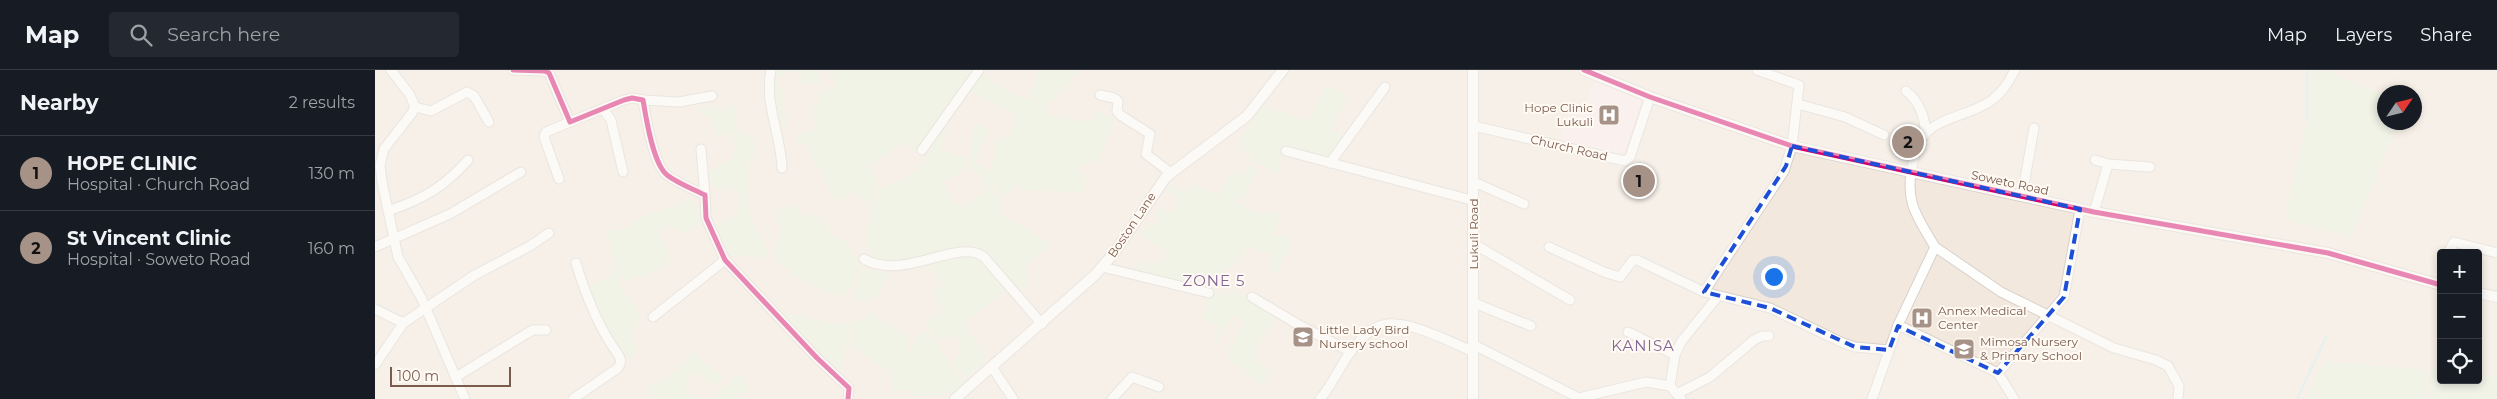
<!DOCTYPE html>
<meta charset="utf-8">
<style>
body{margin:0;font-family:Montserrat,sans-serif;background:#242831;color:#f1f3f6}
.controls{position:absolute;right:15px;bottom:15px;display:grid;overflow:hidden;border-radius:5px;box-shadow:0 2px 8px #0003}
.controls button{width:45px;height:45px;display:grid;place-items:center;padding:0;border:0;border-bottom:1px solid #363941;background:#171b24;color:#f1f3f6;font:25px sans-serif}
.compass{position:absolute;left:2002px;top:15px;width:45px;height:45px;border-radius:50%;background:#171b24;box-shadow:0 2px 8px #0003;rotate:55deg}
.scale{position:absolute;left:15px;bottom:12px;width:121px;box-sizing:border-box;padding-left:5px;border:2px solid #7a5c4d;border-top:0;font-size:14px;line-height:18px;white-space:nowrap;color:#7a5c4d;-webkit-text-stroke:4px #fffaf3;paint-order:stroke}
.you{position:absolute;left:1398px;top:206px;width:18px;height:18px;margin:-12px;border:4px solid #fff;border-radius:50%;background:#1a73e8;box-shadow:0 0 0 8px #1a73e833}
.badge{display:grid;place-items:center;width:32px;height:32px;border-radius:50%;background:#a69286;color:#111;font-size:16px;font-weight:700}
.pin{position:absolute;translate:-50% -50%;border:2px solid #fff;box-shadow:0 1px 5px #0006}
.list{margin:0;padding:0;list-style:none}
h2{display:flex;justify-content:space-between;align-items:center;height:65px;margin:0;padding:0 20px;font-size:21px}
h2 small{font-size:16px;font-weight:400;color:#9ea1a6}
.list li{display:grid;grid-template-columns:32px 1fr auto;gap:15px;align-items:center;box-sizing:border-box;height:75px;padding:0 20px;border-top:1px solid #363941}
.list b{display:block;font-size:19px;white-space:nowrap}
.list p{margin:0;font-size:16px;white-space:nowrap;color:#9ea1a6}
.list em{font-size:16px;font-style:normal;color:#9ea1a6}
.icon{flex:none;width:28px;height:28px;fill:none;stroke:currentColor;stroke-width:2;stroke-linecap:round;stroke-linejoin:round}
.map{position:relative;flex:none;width:2122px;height:329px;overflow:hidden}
header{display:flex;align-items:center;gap:30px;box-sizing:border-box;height:70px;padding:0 25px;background:#171b24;border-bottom:1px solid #363941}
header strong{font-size:24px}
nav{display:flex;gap:28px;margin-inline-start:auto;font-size:18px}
.search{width:350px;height:45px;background:#242831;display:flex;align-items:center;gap:12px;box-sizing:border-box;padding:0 18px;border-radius:5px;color:#9ea1a6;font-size:19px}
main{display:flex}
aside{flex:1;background:#171b24}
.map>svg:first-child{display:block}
.residential{fill:#f2e8de;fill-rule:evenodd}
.medical{fill:#fae9e9}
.green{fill:#e7f0db}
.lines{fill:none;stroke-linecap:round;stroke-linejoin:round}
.stream{stroke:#d0e8ea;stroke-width:2.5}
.minor-casing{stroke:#d7d1cb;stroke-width:11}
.tertiary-casing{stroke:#d7d1cb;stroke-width:12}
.minor{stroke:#fefefd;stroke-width:9}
.tertiary{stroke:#fefefd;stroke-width:10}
.cycleway-casing{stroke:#fffaf3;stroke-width:8}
.cycleway{stroke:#d6006c;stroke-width:5}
.marked{fill:none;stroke:#1d4ed8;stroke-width:4;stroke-dasharray:10 6;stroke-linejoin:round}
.labels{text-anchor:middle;stroke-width:4;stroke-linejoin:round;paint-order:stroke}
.poi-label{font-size:12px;fill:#7a5c4d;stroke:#fffaf3;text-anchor:start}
.street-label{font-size:12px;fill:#7a5c4d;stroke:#fffaf3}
.quarter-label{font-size:15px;letter-spacing:1px;fill:#846695;stroke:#fffaf3}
</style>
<header>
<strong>Map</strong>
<div class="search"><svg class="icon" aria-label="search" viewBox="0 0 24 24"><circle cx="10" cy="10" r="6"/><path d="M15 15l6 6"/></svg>Search here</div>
<nav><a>Map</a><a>Layers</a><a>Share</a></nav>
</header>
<main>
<aside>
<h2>Nearby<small>2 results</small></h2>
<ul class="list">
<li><span class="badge">1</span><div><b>HOPE CLINIC</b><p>Hospital · Church Road</p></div><em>130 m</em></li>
<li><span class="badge">2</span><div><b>St Vincent Clinic</b><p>Hospital · Soweto Road</p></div><em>160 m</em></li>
</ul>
</aside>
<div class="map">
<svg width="2122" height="329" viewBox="0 0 2122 329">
<rect width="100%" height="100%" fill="#f9f5f0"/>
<!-- residential -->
<path class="residential" d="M0 0H2122V329H0ZM2010 22H2040V52H2010ZM2066 183H2103V310H2066Z"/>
<!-- medical -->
<polygon class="medical" points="1221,9 1265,27 1267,31 1250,81 1246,84 1184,69 1194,44 1204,47"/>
<!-- green -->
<g class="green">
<path d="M398 0H447L445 1 444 14 427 13 425 0 403 6 413 60C395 46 397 21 398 0Z"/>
<polygon points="457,0 602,0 542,83 534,74 521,77 497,95 497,101 502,106 495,137 490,129 477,122 460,132 446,100 435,87 433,73 420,72 420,65 440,60 438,33 445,32 444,22 460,20"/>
<path d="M664 0H705L669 40 681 46 716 53 722 41 740 50 723 91 717 90 712 95 704 94 703 102 711 106 708 123 653 120 639 115 629 128 617 116 611 115 600 100 593 96 597 61 601 54 613 60 600 93 616 100 620 83 619 71 636 65 643 45 595 22 608 3C622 16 635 25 654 29Z"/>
<polygon points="1936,0 1948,0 2009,25 2010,52 2023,53 1977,166 1910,150 1919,104 1933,50"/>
<polygon points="949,15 973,26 956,60 968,67 952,90 908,83 903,103 895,101 895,97 874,91 875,84 866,78 865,70 888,35 901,42 903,39 933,52 941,34 944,34"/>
<path d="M360 30 361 51 365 63 379 68C381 77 382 85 374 92L372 111 374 140 384 166 392 179 389 189 364 185 352 186 335 157C357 151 364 148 364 123L351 118 343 119 337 114 333 103 357 89 362 74 354 63 339 68 340 59 337 49 320 41 337 35 346 42Z"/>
<path d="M571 52 572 58 565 78 575 83 590 86V99L568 112 581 136 596 132 615 117 627 133 624 144 676 173 651 196 655 213 646 221 606 177 578 178 549 188 509 193 500 189 490 174 496 141 504 119C523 113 536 106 550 91V83Z"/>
<path d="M874 95 883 100 868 128 863 127 860 132 874 140 890 144 893 140 905 145 897 164 903 166 909 164 916 170C915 183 906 185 905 203H895L898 185 872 176 860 192 837 208 831 218 759 201 766 191 779 197 783 190 789 191 792 181 765 164 771 155 777 156 780 152 784 154 788 148 781 144 784 138 796 143 803 132V126L792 121 795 115 808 121 818 115 843 126 855 103 869 104Z"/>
<polygon points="318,128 328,151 313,163 290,156 283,159 296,190 283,200 250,212 238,185 232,159 246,161 264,148"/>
<path d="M416 135 432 147 441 145 460 167 475 175 484 195C480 209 478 221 465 227 440 216 414 208 399 185L406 158 402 151V141Z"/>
<polygon points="591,183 603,187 631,219 588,255 613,288 593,308 578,292 586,283 583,278 586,274 581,266 574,267 570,264 562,272 550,254 568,237 558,224 568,214 561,204 550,194"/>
<polygon points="241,196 248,221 267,246 255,262 261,283 254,289 230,256 214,220 216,216 237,204 236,197"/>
<path d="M487 199 513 202C510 219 503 225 489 234L479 225Z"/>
<polygon points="857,219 902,244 882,277 879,291 896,303 885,317 865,295 862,296 851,285 870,253 862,246 856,247 841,275 838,273 844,257 826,247 838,221 852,225"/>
<polygon points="411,243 456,253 473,254 470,288 463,302 457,300 407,246"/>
<path d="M496 243 534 267 533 281 526 290 535 282 546 262H552L589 312C576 328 555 329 536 325V321L525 319 517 321 516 307 518 298 515 301 475 276V251H486Z"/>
<polygon points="318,282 347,308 339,317 325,304 318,303 310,312 312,323 323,329 288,329 286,327 277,329 272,322 276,314 292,310"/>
<polygon points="1949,291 2052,300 2051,329 1932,329"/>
<polygon points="2056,297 2066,298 2066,310 2103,310 2103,304 2122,306 2122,329 2055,329"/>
<polygon points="365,303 372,311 374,317 365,329 337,329"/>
</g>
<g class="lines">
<!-- stream -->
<g class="stream">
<polyline points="1932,50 1932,0"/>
<polyline points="1922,329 1951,267"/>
</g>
<!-- minor casing -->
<g class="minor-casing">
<g id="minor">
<polyline points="16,0 35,25 40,37 37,43 9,79 5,95 7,112 23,187 46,227 90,329"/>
<path d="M138 0 170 1 174 3 195 52 249 30 257 28 268 30C271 48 278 94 292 105 302 113 318 119 330 125L331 148 350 190 442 288 474 318 473 329"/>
<path d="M396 0C389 34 406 64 407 98"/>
<path d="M1531 21C1544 31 1551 48 1550 65"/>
<polyline points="725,25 739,28 743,31 742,41 745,45 775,64 771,84 796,103"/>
<polyline points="268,30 304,32 337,26"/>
<polyline points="1423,34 1470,47 1509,65"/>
<polyline points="40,37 56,41 92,22 99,26 114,52"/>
<polyline points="228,39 236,50 248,102"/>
<polyline points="1099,56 1250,91 1255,87 1275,27"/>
<polyline points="326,79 330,125"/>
<polyline points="547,80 604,0"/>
<polyline points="911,81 1100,131"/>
<polyline points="955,93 1010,17"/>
<polyline points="1733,94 1775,97"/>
<polyline points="184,109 169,67 171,62 195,52"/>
<polyline points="1099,112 1149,134"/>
<polyline points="1647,126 1659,58"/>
<path d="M13 141C48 129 68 118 93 90"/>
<polyline points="1719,142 1733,94 1720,90"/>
<polyline points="1099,174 1195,230"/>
<polyline points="0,177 75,144 146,102"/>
<polyline points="1174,177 1229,202 1245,207 1258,190 1262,190 1329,222 1395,238 1468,273 1480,277 1514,280"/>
<polyline points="1560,177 1626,222 1739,278 1781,290 1793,296 1804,316 1803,329"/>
<polyline points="2073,183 2079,172 2122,183"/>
<path d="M489 189C529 212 583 167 609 187L667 254"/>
<polyline points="727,197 834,223"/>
<polyline points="1329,222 1409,101 1417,76 1424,15 1382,0"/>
<polyline points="877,227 924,255 976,282"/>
<polyline points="1099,233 1156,256"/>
<polyline points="0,239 24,251 30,252 98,206 155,176 174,163"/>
<polyline points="278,247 350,190"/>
<polyline points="1523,255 1623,303 1639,329"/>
<polyline points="1253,262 1300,285"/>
<polyline points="1099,275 1204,328 1271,312 1295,316 1306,329"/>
<polyline points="0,295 29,252"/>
<polyline points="617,297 638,329"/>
<polyline points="1623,303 1689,227 1705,139"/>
<polyline points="81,307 151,264 158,260 171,260"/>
<polyline points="1295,316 1300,285 1306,272 1343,226"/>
<polyline points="1302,324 1335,307 1379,270 1387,266 1394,266"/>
<path d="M198 329 243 298C248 291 245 287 240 280 222 254 210 223 201 193"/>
<polyline points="737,329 757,307 784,317"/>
<path d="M945 329C958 314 965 296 976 281 985 270 995 258 1008 255 1030 248 1078 273 1099 282"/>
<path d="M1497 329 1523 255 1560 177C1541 145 1529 131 1538 92 1540 86 1541 76 1545 70 1559 47 1596 46 1617 30 1628 22 1634 11 1640 0"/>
</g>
</g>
<!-- tertiary casing -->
<g class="tertiary-casing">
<g id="tertiary">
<polyline points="1098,0 1098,329"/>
<polyline points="1209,0 1275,27 1417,76 1719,142 1953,183 2066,215"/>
<polyline points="2103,223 2122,227"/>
<polyline points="580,329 720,205 739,183 791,107 872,46 908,0"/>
</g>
</g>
<!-- minor -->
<use href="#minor" class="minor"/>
<!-- tertiary -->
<use href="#tertiary" class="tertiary"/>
<!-- cycleway casing -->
<g class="cycleway-casing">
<g id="cycleway">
<path d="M138 0 170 1 174 3 195 52 249 30 257 28 268 30C271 48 278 94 292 105 302 113 318 119 330 125L331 148 350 190 442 288 474 318 473 329"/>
<polyline points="1209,0 1275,27 1417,76 1719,142 1953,183 2066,215"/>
</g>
</g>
<!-- cycleway -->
<use href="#cycleway" class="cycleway"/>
</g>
<!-- marked area -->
<path d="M0 0H2122V329H0ZM1417 76 1705 139 1689 227 1623 303 1523 256 1514 280 1480 277 1395 238 1329 222 1411 96Z" fill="#f9f5f0" fill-opacity=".55" fill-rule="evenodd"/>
<path class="marked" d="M1417 76 1705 139 1689 227 1623 303 1523 256 1514 280 1480 277 1395 238 1329 222 1411 96Z"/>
<!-- icons -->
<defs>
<g id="hospital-square" transform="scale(1.125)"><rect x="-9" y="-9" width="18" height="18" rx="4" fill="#a69286" stroke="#fffaf3"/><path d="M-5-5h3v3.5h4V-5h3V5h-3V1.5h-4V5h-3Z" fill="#fff"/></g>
<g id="school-square" transform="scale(1.125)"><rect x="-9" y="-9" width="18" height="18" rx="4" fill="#a69286" stroke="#fffaf3"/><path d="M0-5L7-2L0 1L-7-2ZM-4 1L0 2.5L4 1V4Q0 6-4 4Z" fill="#fff"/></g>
</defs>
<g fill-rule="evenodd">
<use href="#hospital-square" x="1234" y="45"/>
<use href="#hospital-square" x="1547" y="248"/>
<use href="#school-square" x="928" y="267"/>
<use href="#school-square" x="1589" y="279"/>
</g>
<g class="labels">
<!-- poi labels -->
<g class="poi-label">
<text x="1218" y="42" text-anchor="end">Hope Clinic<tspan x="1218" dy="14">Lukuli</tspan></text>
<text x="1563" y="245">Annex Medical<tspan x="1563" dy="14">Center</tspan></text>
<text x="944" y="264">Little Lady Bird<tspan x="944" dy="14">Nursery school</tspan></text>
<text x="1605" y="276">Mimosa Nursery<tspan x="1605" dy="14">&amp; Primary School</tspan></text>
</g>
<!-- street labels -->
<g class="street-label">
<text transform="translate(1194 78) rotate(13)" y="4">Church Road</text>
<text transform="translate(1635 113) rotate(12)" y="4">Soweto Road</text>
<text transform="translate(757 155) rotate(-56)" y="4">Boston Lane</text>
<text transform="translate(1099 164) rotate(-90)" y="4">Lukuli Road</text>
</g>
<!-- quarter labels -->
<g class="quarter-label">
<text x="839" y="216">ZONE 5</text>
<text x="1268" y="281">KANISA</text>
</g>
</g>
</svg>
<div class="controls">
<button>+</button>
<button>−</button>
<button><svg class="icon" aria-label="locate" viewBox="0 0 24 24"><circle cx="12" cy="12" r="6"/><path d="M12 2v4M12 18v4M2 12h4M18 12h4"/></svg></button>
</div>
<svg class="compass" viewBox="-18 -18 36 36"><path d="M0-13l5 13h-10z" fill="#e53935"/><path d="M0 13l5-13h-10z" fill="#9ea1a6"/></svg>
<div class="scale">100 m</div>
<div class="you"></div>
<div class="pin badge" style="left:1264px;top:111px">1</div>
<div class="pin badge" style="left:1533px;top:72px">2</div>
</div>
</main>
